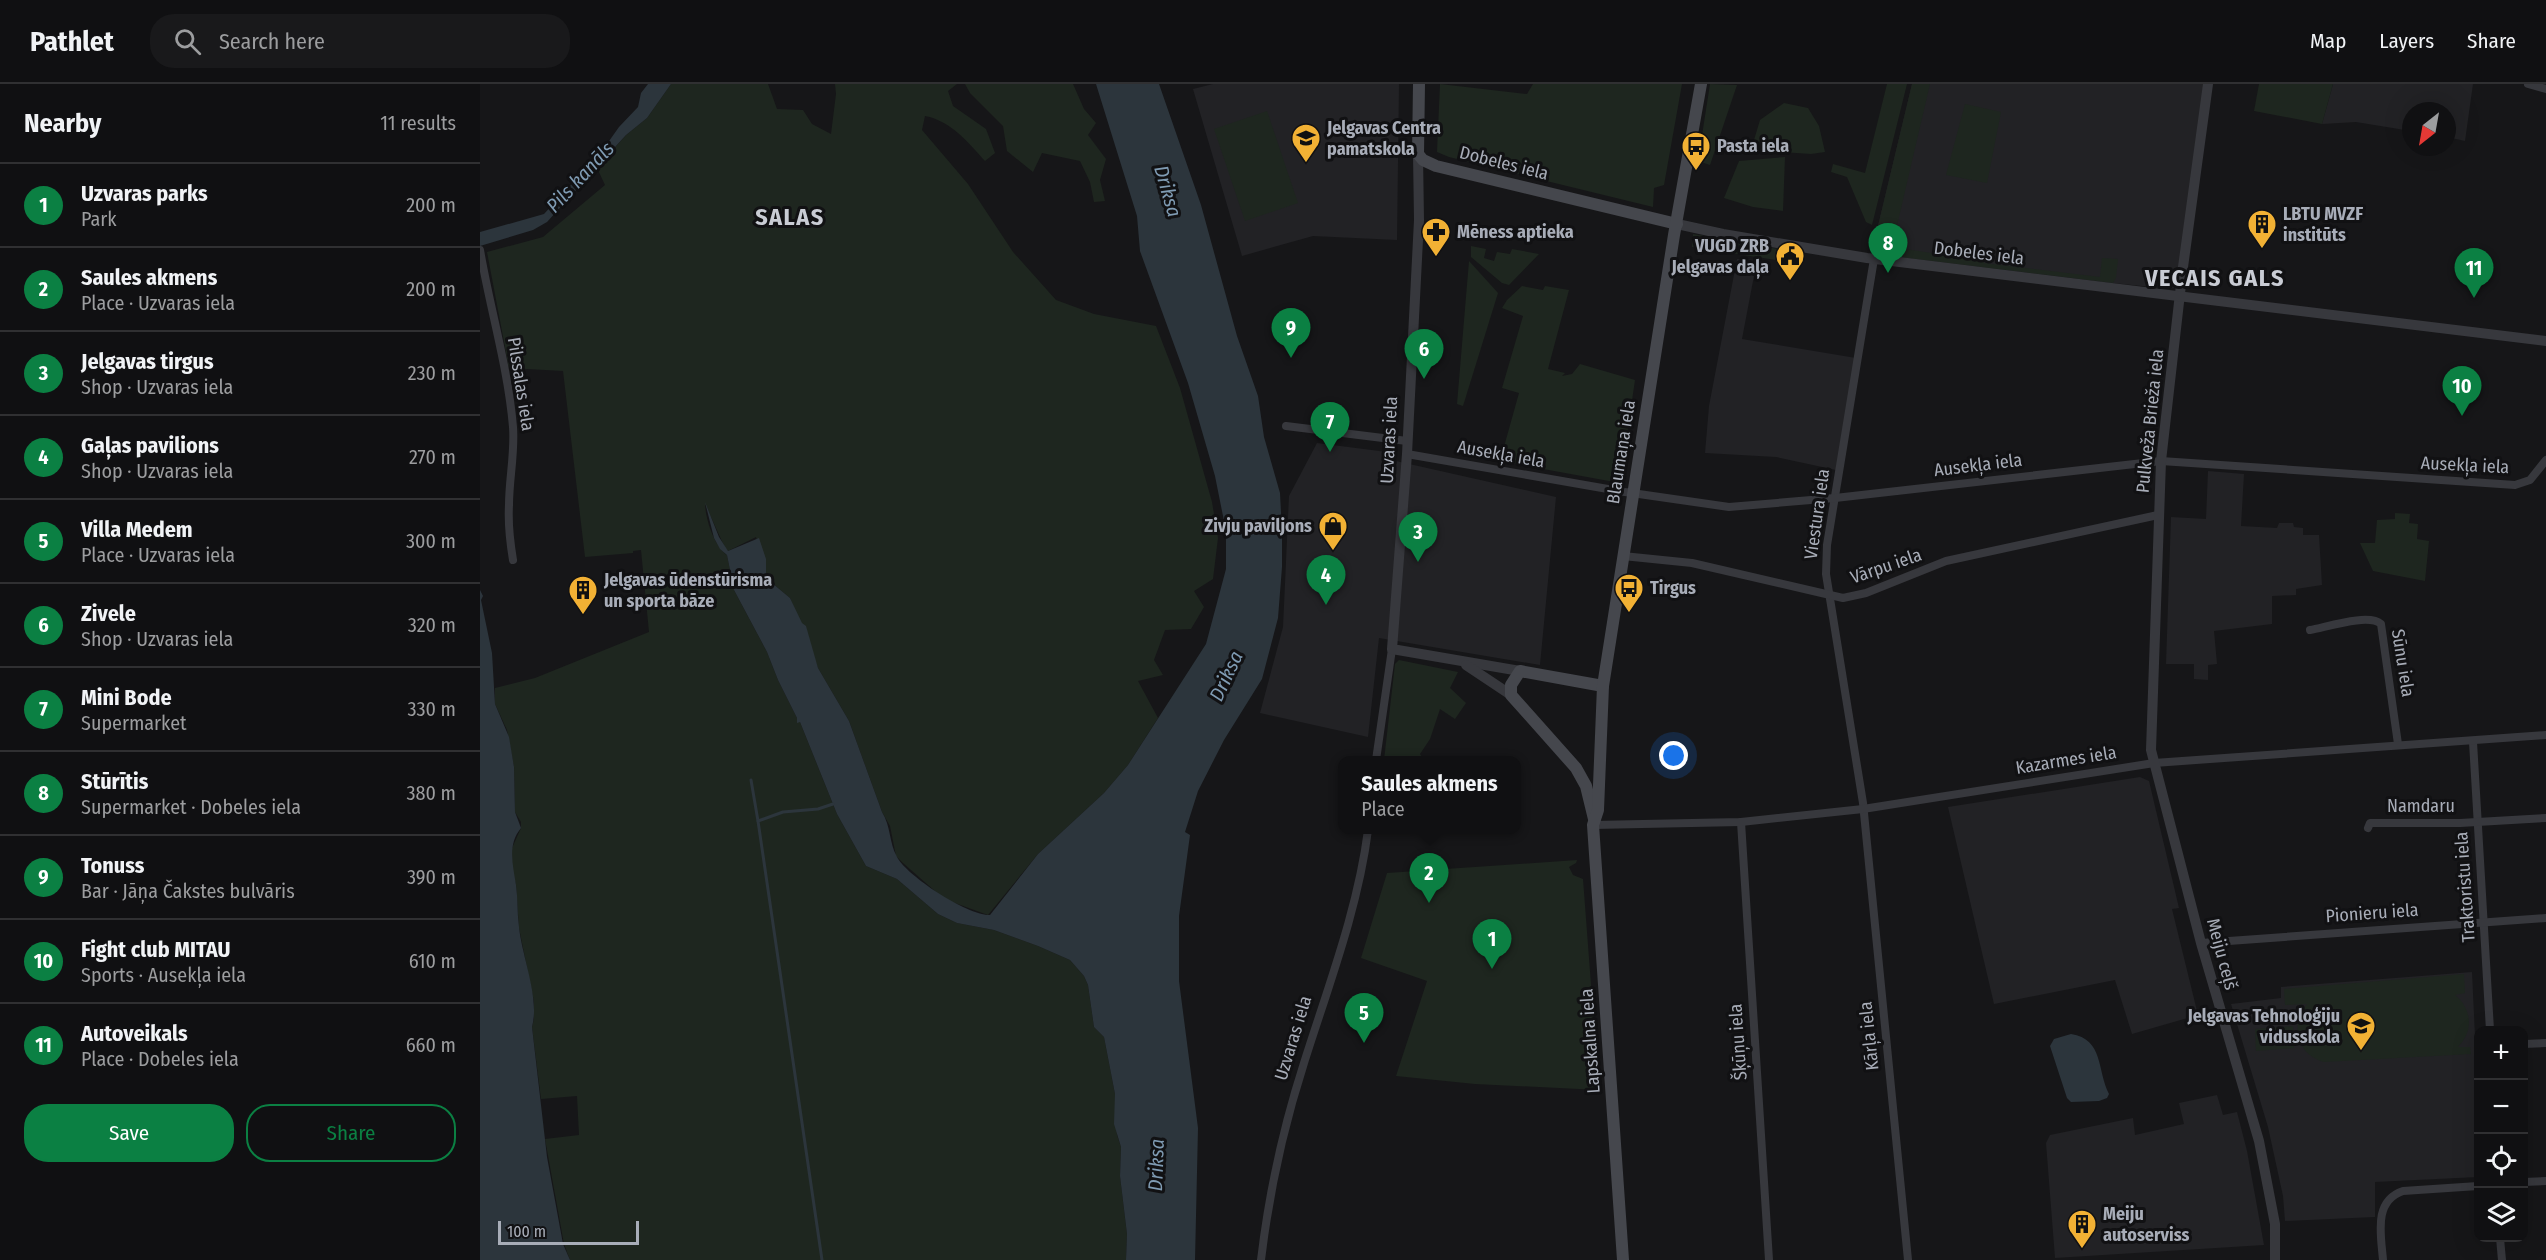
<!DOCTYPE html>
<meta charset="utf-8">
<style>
body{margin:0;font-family:"Fira Sans Condensed",sans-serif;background:#19191b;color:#f1f3f6}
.controls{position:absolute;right:18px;bottom:18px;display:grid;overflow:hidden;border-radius:12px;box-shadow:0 6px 24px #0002}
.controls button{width:54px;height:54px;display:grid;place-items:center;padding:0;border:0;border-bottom:2px solid #303032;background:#101012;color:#f1f3f6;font:30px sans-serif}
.compass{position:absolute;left:1922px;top:18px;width:54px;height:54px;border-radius:50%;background:#101012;box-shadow:0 6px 24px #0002;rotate:211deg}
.scale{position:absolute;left:18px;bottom:15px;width:141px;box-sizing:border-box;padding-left:6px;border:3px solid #a8adb8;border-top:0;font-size:16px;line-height:21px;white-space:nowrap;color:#a8adb8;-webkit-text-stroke:4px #111113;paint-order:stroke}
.you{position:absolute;left:1194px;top:672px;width:21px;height:21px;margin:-15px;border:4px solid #fff;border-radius:50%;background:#1a73e8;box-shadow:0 0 0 9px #1a73e833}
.badge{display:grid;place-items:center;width:39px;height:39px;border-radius:50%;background:#0b8043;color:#fff;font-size:20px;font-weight:700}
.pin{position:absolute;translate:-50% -50px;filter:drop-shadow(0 2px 3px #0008)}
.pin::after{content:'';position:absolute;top:32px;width:21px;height:18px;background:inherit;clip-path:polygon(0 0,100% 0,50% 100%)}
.popup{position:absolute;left:858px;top:672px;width:183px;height:78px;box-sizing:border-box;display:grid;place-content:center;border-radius:12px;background:#101012;filter:drop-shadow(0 2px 4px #0005);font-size:20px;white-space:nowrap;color:#9c9d9f}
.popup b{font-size:22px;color:#f1f3f6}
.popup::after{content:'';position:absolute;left:50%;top:100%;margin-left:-12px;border:12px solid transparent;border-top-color:#101012}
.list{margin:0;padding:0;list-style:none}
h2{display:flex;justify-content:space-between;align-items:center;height:78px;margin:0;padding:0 24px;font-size:26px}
h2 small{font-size:20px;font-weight:400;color:#9c9d9f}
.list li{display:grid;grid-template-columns:39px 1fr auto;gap:18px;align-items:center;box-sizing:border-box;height:84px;padding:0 24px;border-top:2px solid #303032}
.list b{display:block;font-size:22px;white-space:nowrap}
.list p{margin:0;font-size:20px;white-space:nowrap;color:#9c9d9f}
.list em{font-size:20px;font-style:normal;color:#9c9d9f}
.actions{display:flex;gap:12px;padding:18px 24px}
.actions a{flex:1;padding:14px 0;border:2px solid #0b8043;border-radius:24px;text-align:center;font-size:21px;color:#0b8043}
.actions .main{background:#0b8043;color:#fff}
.icon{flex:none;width:33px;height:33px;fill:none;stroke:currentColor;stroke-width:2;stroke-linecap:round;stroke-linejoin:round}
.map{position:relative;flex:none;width:2066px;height:1176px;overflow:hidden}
header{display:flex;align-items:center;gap:36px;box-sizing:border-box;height:84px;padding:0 30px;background:#101012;border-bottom:2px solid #303032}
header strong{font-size:28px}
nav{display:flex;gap:33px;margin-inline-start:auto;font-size:21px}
.search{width:420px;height:54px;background:#19191b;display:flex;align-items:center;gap:15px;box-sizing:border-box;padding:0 21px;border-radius:24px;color:#9c9d9f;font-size:22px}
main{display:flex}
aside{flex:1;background:#101012}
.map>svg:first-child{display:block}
.built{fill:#222225}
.green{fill:#1e261f}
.water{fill:#2c353c}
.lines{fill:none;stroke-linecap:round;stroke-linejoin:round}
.stream{stroke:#2c353c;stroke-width:3}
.minor{stroke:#37383d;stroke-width:8}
.tertiary{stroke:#37383d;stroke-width:10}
.secondary{stroke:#45474d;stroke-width:12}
.labels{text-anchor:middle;stroke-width:6;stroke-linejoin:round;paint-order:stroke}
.poi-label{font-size:18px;font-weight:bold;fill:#a8adb8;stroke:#111113;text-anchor:start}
.street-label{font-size:18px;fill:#a8adb8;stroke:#111113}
.water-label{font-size:20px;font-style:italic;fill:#7f9bb3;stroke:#111113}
.district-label{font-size:24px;font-weight:bold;letter-spacing:1.5px;fill:#c9ccd4;stroke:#111113}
</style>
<header>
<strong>Pathlet</strong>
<div class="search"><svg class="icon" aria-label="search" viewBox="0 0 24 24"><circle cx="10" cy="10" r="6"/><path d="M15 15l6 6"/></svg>Search here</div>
<nav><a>Map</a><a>Layers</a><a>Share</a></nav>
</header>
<main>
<aside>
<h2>Nearby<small>11 results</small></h2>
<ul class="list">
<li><span class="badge">1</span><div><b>Uzvaras parks</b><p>Park</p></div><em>200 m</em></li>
<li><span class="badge">2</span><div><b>Saules akmens</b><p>Place · Uzvaras iela</p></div><em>200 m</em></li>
<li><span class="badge">3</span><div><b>Jelgavas tirgus</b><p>Shop · Uzvaras iela</p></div><em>230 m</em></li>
<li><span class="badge">4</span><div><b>Gaļas pavilions</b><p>Shop · Uzvaras iela</p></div><em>270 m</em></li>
<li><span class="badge">5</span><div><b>Villa Medem</b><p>Place · Uzvaras iela</p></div><em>300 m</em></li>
<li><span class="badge">6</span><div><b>Zivele</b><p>Shop · Uzvaras iela</p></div><em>320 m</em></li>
<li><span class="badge">7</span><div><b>Mini Bode</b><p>Supermarket</p></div><em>330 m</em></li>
<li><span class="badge">8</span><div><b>Stūrītis</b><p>Supermarket · Dobeles iela</p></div><em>380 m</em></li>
<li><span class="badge">9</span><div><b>Tonuss</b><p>Bar · Jāņa Čakstes bulvāris</p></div><em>390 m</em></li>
<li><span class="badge">10</span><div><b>Fight club MITAU</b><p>Sports · Ausekļa iela</p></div><em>610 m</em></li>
<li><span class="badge">11</span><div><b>Autoveikals</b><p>Place · Dobeles iela</p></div><em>660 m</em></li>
</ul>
<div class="actions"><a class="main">Save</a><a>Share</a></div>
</aside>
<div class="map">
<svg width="2066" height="1176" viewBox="0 0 2066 1176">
<rect width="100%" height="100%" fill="#161618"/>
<!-- built -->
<g class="built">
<polygon points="733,0 919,0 917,156 833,152 762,172 713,5"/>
<polygon points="1432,0 1726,0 1696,203 1690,205 1633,199 1392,167"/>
<polygon points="1853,0 1993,0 1985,57 1967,53 1967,27 1931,27 1931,47 1876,38 1842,40"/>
<polygon points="1257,175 1277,176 1262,255 1376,274 1356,386 1296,373 1225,369 1229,322"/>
<polygon points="837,359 907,368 916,377 1076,413 1060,581 899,554 888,653 780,629 803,543 809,412"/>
<polygon points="1728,387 1764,390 1761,442 1797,444 1799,439 1813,439 1814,443 1823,444 1823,451 1839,451 1842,501 1816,505 1816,511 1792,512 1792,540 1734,547 1737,580 1728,581 1728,596 1714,595 1714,580 1686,580 1691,433 1726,435"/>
<polygon points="1660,693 1669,697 1699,824 1692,825 1718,931 1652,950 1635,896 1514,920 1468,723"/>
<polygon points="1992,888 1998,1016 1998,1093 1895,1098 1895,1133 1805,1137 1803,1112 1788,1043 1751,920 1801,914 1801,903"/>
<polygon points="1737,1011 1743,1031 1757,1028 1767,1067 1784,1161 1575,1174 1566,1059 1570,1051 1653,1034 1655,1051 1704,1040 1699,1019"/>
</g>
<!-- green -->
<g class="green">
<path d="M191 0H288L297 25 323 26 332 40 351 50 356 10 355 0H477L468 7 473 22 506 45 515 69 505 77C488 58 471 37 445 32L442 46 488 100 533 168 576 216 614 230 676 242 700 304 732 418 738 454 733 495 714 507 724 523 711 545 685 546 674 576 683 591 658 597 678 634 648 681 624 709 558 770 508 831 464 815 423 779 416 772 410 742 402 728 369 637 338 584 310 514 286 494 276 453 248 467 246 466 225 420C226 437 234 461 247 471L254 506 287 568 298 596 317 634V638H320L357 730 386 782 417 795 458 830 477 839 514 846 558 862 590 876 604 892 608 901 614 943 624 953 635 1010 637 1051 641 1063 640 1092 647 1150 646 1176H90L84 1160 65 1055 99 1051 97 1012 61 1015 52 943 54 935V918L39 844 36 801 31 781 32 764 41 744V738L35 728 34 683 27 646 15 620V604L55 594 169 548 161 466 153 467V469L105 473 83 287 29 284 7 168 63 153 125 101 117 84 146 51 167 34Z"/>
<polygon points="485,0 593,0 604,25 616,39 608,51 626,75 620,96 625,117 614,118 610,98 600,77 562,69 553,88 527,67 523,42 490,9"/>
<polygon points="960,0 1047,10 1053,0 1202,0 1184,101 1174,104 1173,123 969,73 957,68"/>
<polygon points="1230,0 1257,1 1230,81 1218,77"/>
<polygon points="1407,0 1427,0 1392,141 1386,138 1367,93 1351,88 1353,80 1385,89"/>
<polygon points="1432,0 1450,0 1412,163 1504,177 1504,179 1620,193 1622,174 1638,175 1636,194 1633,199 1419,173 1408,165 1395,169 1392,167"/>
<polygon points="1779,0 1853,0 1842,40 1774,27"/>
<polygon points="1304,19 1328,24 1339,42 1345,68 1331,70 1271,66 1280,36"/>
<polygon points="1485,20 1521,28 1507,99 1466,91"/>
<polygon points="787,27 818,119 765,137 734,45"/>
<polygon points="1305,73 1303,127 1273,123 1244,114 1259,77"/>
<polygon points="1213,150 1298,165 1296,176 1212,163"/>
<polygon points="991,162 1006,165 1004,174 1014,177 1017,168 1030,170 1032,165 1059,170 1029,201 1022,199 991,173"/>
<polygon points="989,177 1018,209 983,322 977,320"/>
<polygon points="1042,202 1063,206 1065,202 1089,206 1068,285 1085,289 1082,292 1092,290 1100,280 1155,296 1140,399 1020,377 1039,309 1022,304 1043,232 1022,224 1027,216"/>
<polygon points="1915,429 1930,430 1929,439 1938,440 1937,455 1949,457 1945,497 1893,487 1880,459 1895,459 1897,436 1915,435"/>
<polygon points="919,576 978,588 970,604 986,619 975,635 960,625 950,655 940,670 942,673 940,676 904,676 915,580"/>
<polygon points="1097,776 1096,779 1089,783 1093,791 1103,795 1119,1006 995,1000 916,992 947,897 881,874 907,789"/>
<path d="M1984 890 1985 909 1975 911C1992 925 1994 947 1978 963H1990L1991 970 1844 978C1816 970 1810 941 1827 920L1805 921 1804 905Z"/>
<polygon points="1813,942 1814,964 1776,967 1775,945"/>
</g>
<!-- water -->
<g class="water">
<polygon points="168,0 191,0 167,34 146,51 67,138 53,146 0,162 0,148 64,130 122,67 139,43 158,23 161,9"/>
<path d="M616 0H679L721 121 757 252 778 312 784 353 800 409 802 448V483L798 534 782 595 744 656 718 707 705 748 710 751 699 832V897L718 1044 715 1176H646L647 1150 640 1092 641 1063 634 1040 635 1010 624 953 614 943 608 901 604 892 590 876 558 862 514 846 477 839 458 830 417 795 386 782 357 730 320 638 317 639V634L298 596 287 568 254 506 247 471 240 465 234 454 225 418 239 453 248 467 279 454 286 475V494L310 514 322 539 326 542 338 584 369 637 402 728C411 742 409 759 417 773 427 792 488 832 510 831L558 770 624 709 648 681 726 560 746 485V447L735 392 708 299 660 167 657 132Z"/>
<path d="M0 506 3 512 1 516 12 569 15 620 29 653 34 683 35 728 41 744C27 761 33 781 36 801 38 815 37 829 39 843 42 873 60 914 52 943L67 1073 83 1160 90 1176H0Z"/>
<path d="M1591 950C1624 955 1617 987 1629 1010L1627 1014 1619 1017 1591 1018 1587 1014 1570 962 1574 955Z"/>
</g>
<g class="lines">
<!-- stream -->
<g class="stream">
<polyline points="271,696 278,737"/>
<polyline points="342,1176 278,737 303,728 338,725 353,720"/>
</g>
<!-- minor -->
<g class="minor">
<polyline points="2048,0 2066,5"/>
<path d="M0 166C10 225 28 283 33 343 35 369 29 395 29 421 28 438 30 458 33 476"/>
<polyline points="1394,175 1347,461 1346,490 1383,719 1428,1176"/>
<polyline points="806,342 927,357"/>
<polyline points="927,370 1145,408 1249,423 1355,414 1681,377 2035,401 2050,396 2066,376"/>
<polyline points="1143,472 1212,479 1363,514 1386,509 1466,477 1678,431"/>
<path d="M1830 546C1847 543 1889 529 1901 540L1918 660"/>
<polyline points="1993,658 2010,946"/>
<polyline points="896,676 912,565"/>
<polyline points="1261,738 1289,1176"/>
<polyline points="1113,741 1261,738 1383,725 1674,679 2066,651"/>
<polyline points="1888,744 1890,739 1980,739 2066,734"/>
<polyline points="1721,859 2066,834"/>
<polyline points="2044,960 2066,959"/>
<polyline points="2044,1098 2066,1097"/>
<polyline points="2020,1154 2022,1176"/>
<path d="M781 1176C789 1109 803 1044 824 979 848 903 878 825 888 746"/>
<path d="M1903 1176C1901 1151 1893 1117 1923 1107L1998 1102"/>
</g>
<!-- tertiary -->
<g class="tertiary">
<polyline points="1728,0 1703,183 1681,377 1671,666 1721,859 1779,1057 1795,1140 1795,1176"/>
<polyline points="938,70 939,136 927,370 912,565 1040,587"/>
<polyline points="1197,140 1243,150 1387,174 2066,257"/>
<polyline points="986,581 1031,611"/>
</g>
<!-- secondary -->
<g class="secondary">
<polyline points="939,0 938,70 943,76 956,82 1197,140"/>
<polyline points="1114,735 1106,702 1096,684 1031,611 1031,601 1040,587 1123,602"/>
<polyline points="1143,1176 1113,741 1118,726 1123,602 1194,151 1221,0"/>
</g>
</g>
<!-- icons -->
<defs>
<g id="school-pin" transform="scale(1.5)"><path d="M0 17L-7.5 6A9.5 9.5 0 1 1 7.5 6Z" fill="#f2b134" stroke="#111113"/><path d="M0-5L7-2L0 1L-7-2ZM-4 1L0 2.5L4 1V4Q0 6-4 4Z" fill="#111"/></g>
<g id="bus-pin" transform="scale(1.5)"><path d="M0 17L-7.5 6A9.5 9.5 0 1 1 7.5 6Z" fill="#f2b134" stroke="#111113"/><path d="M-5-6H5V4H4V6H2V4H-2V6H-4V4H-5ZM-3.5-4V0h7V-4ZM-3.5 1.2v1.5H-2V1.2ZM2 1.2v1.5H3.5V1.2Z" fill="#111"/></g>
<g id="building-pin" transform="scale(1.5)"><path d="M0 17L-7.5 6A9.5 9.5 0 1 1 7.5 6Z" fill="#f2b134" stroke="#111113"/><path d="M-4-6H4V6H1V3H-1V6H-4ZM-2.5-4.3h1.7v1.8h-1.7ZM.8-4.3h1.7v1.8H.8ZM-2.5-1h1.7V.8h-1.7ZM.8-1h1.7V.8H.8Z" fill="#111"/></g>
<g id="pharmacy-pin" transform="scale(1.5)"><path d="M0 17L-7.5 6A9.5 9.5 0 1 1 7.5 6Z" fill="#f2b134" stroke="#111113"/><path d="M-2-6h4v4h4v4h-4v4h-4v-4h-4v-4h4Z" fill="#111"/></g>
<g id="civic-pin" transform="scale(1.5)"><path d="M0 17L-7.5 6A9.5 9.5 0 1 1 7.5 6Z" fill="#f2b134" stroke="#111113"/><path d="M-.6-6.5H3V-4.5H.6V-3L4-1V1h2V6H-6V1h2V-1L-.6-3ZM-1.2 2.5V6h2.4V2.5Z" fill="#111"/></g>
<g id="shop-pin" transform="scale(1.5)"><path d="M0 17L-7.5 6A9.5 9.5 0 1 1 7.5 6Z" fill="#f2b134" stroke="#111113"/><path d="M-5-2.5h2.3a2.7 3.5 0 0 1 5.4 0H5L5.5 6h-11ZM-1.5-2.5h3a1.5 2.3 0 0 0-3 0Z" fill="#111"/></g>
</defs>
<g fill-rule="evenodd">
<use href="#school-pin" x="826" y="54"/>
<use href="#bus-pin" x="1216" y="62"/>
<use href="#building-pin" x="1782" y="140"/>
<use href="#pharmacy-pin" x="956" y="148"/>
<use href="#civic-pin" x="1310" y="172"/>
<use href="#shop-pin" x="853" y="442"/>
<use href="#bus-pin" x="1149" y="504"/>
<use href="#building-pin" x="103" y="506"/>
<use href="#school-pin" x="1881" y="942"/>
<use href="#building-pin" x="1602" y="1140"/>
</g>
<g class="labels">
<!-- poi labels -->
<g class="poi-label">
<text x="847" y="50">Jelgavas Centra<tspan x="847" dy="21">pamatskola</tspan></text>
<text x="1237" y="68">Pasta iela</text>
<text x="1803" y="136">LBTU MVZF<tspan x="1803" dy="21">institūts</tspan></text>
<text x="977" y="154">Mēness aptieka</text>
<text x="1289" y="168" text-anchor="end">VUGD ZRB<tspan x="1289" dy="21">Jelgavas daļa</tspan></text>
<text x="832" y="448" text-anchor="end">Zivju paviljons</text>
<text x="124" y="502">Jelgavas ūdenstūrisma<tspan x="124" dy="21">un sporta bāze</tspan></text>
<text x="1170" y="510">Tirgus</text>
<text x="1860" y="938" text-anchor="end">Jelgavas Tehnoloģiju<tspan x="1860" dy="21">vidusskola</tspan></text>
<text x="1623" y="1136">Meiju<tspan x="1623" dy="21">autoserviss</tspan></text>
</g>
<!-- street labels -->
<g class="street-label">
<text transform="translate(1024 79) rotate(14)" y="6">Dobeles iela</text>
<text transform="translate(1499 169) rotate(7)" y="6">Dobeles iela</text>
<text transform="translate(41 300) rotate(81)" y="6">Pilssalas iela</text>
<text transform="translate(1670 337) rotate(-84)" y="6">Pulkveža Brieža iela</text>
<text transform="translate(909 356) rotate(-87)" y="6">Uzvaras iela</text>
<text transform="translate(1141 368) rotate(-81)" y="6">Blaumaņa iela</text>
<text transform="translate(1021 370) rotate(10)" y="6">Ausekļa iela</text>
<text transform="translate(1498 381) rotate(-7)" y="6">Ausekļa iela</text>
<text transform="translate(1985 381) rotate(3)" y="6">Ausekļa iela</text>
<text transform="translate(1337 430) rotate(-82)" y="6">Viestura iela</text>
<text transform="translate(1406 482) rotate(-19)" y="6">Vārpu iela</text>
<text transform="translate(1923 579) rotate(81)" y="6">Sūnu iela</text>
<text transform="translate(1586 676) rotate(-9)" y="6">Kazarmes iela</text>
<text x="1941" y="728">Namdaru</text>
<text transform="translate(1985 803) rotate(-94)" y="6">Traktoristu iela</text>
<text transform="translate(1892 829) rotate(-4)" y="6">Pionieru iela</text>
<text transform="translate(1742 870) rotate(75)" y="6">Meiju ceļš</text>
<text transform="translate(1389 952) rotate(-96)" y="6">Kārļa iela</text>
<text transform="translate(813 954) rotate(-73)" y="6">Uzvaras iela</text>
<text transform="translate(1110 957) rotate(-94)" y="6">Lapskalna iela</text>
<text transform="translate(1258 958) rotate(-94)" y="6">Šķūņu iela</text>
</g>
<!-- water labels -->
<g class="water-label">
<text transform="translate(100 93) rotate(-47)" y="7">Pils kanāls</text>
<text transform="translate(688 107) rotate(74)" y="7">Driksa</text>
<text transform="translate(746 592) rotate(-65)" y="7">Driksa</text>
<text transform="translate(676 1081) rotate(-88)" y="7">Driksa</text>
</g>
<!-- district labels -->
<g class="district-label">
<text x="310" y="141">SALAS</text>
<text x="1735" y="202">VECAIS GALS</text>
</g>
</g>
</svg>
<div class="controls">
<button>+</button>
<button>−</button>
<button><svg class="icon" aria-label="locate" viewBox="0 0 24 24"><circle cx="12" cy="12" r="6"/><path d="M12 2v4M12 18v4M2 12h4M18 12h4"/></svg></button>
<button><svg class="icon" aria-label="layers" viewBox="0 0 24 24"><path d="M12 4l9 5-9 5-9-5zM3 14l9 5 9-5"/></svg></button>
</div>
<svg class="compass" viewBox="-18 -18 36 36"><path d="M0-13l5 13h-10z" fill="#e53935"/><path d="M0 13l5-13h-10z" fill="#9c9d9f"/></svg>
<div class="scale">100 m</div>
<div class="you"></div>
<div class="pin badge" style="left:1012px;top:885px">1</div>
<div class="pin badge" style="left:949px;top:819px">2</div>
<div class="popup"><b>Saules akmens</b>Place</div>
<div class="pin badge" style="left:938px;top:478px">3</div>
<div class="pin badge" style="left:846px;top:521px">4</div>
<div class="pin badge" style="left:884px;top:959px">5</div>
<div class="pin badge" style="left:944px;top:295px">6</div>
<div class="pin badge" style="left:850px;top:368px">7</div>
<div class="pin badge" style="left:1408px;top:189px">8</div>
<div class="pin badge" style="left:811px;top:274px">9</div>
<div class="pin badge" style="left:1982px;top:332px">10</div>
<div class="pin badge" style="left:1994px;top:214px">11</div>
</div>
</main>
